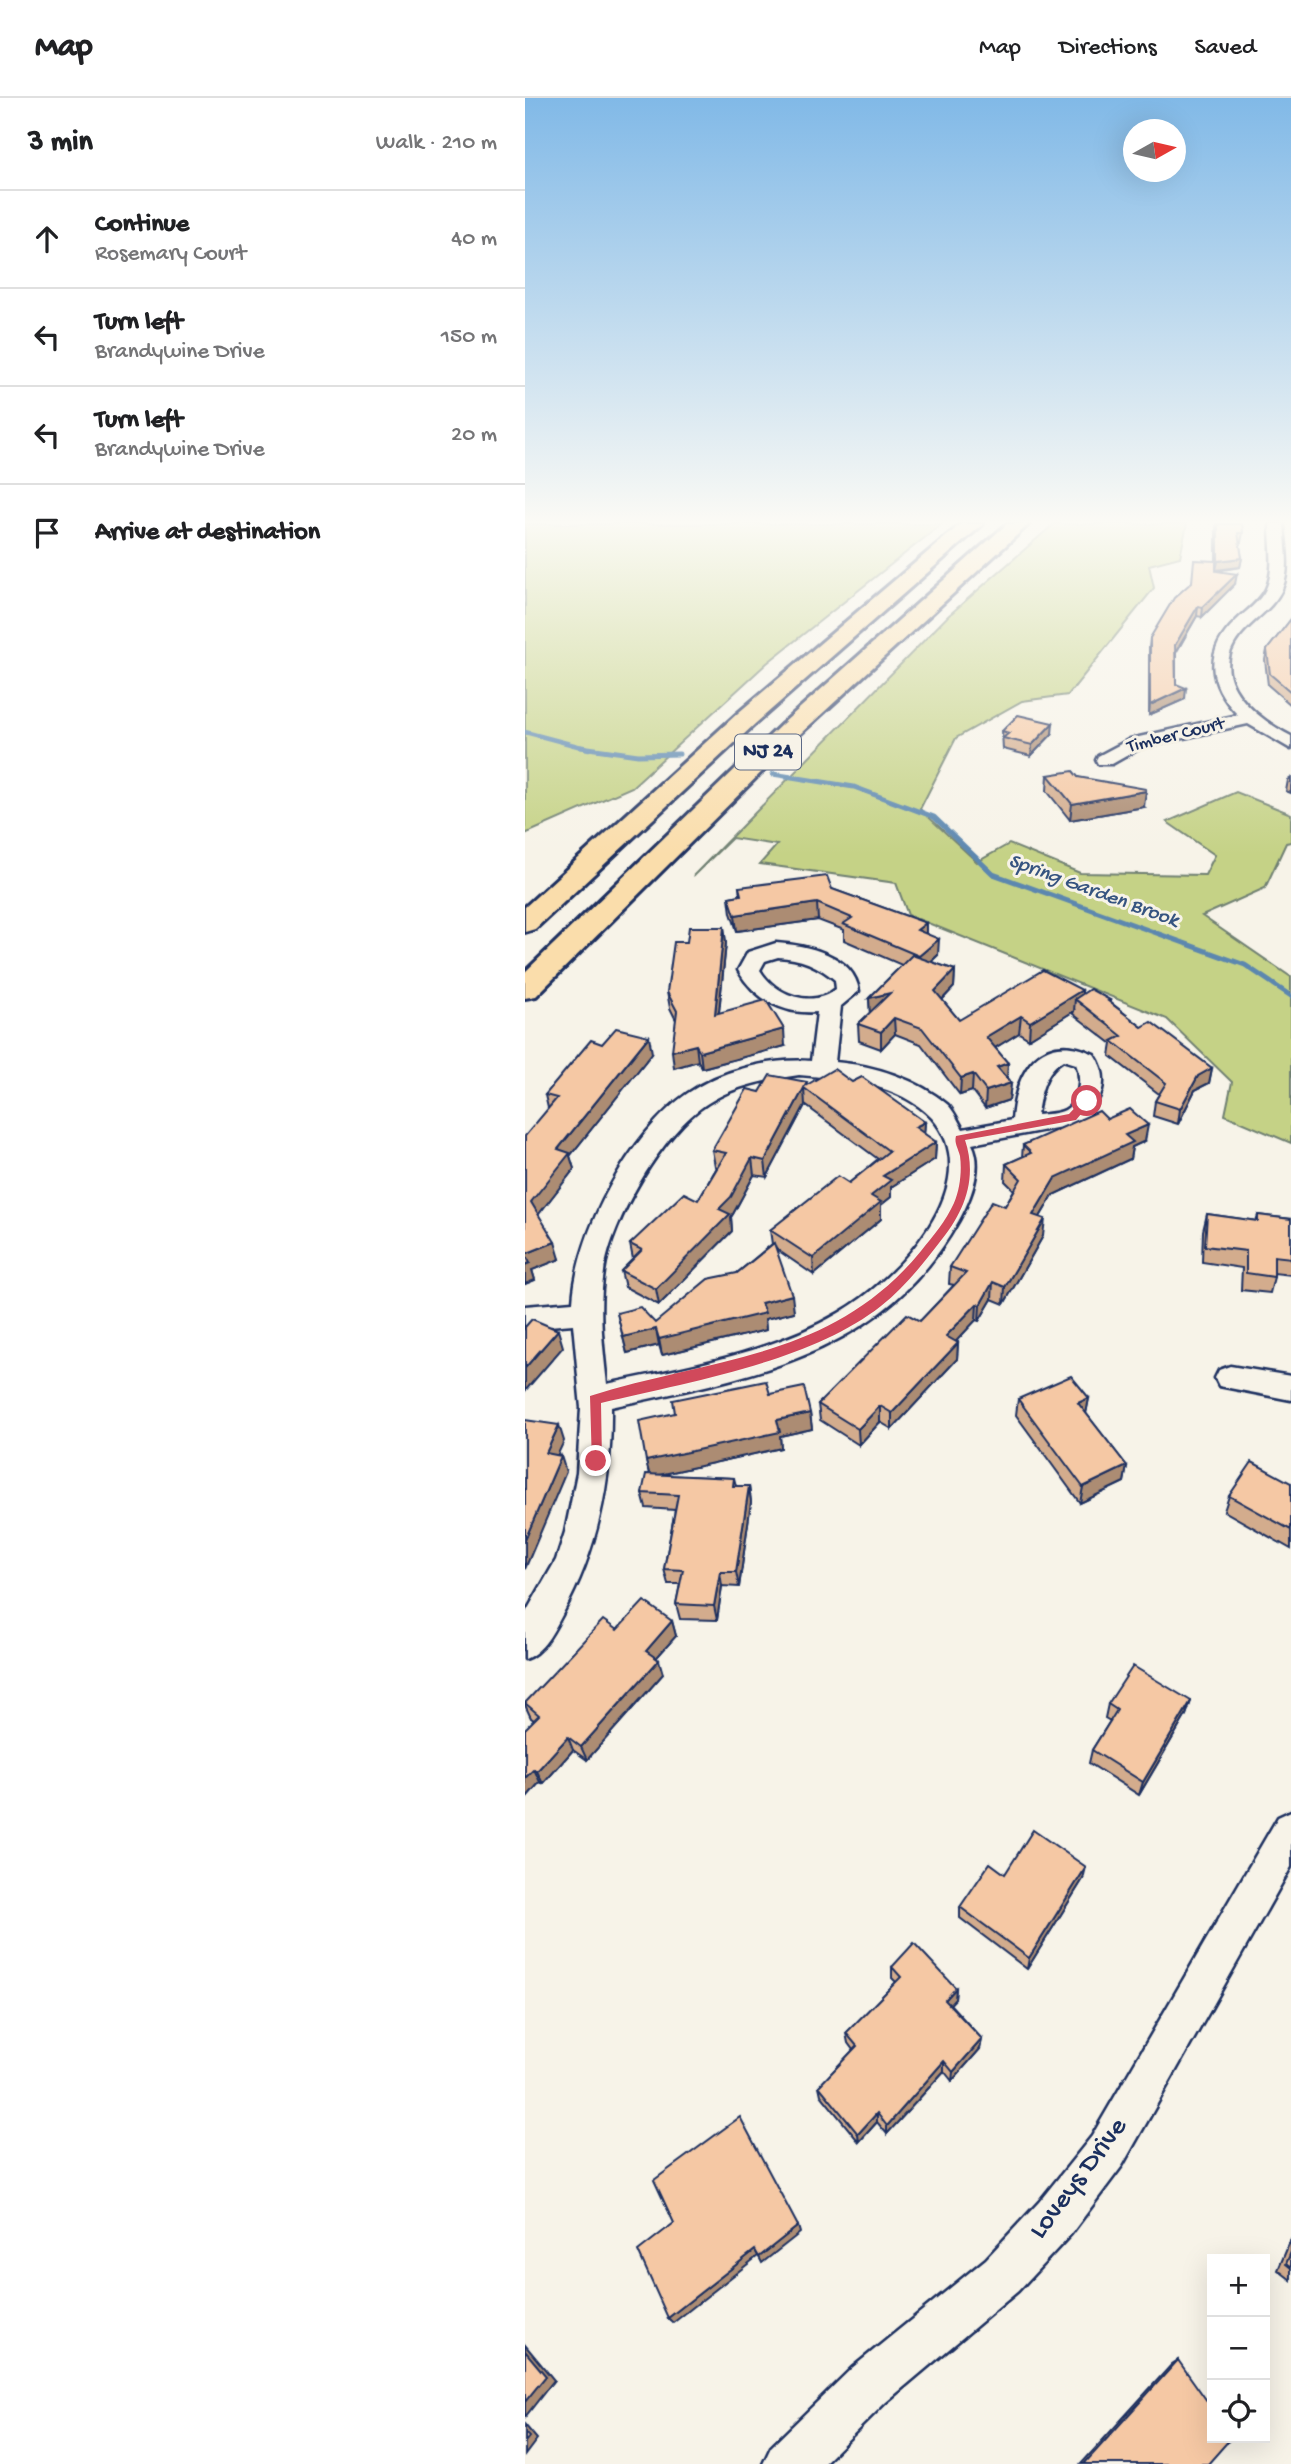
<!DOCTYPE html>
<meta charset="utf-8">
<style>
:root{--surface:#fff;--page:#f6f6f6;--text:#202124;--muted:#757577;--line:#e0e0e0}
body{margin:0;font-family:"Gochi Hand",sans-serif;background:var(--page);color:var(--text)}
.controls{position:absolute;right:21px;bottom:21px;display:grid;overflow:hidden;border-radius:0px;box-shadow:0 7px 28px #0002}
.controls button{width:63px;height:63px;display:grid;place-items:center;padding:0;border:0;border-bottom:2px solid var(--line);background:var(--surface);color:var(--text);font:35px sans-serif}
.compass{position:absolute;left:598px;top:21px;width:63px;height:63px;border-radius:50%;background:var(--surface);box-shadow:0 7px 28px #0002;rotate:82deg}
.stop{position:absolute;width:21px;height:21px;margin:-16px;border:5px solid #d1495b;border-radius:50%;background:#fff}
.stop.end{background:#d1495b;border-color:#fff;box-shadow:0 2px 7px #0008}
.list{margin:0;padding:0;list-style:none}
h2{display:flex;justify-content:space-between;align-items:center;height:91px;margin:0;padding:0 28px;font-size:30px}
h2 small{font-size:23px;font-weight:400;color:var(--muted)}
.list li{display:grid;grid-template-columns:46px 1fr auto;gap:21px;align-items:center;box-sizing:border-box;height:98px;padding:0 28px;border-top:2px solid var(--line)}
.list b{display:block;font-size:26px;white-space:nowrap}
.list p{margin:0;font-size:23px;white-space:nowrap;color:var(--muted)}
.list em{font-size:23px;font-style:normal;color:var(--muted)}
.icon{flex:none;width:38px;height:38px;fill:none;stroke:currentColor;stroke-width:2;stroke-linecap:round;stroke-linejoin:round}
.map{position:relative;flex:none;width:766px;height:2366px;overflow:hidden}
header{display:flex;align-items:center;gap:42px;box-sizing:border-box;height:98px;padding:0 35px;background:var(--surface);border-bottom:2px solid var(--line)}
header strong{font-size:33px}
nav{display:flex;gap:38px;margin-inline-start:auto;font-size:24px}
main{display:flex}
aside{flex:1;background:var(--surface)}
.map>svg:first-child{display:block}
.green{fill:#c5d286;stroke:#708072;stroke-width:2}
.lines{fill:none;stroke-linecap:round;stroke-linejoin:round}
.stream-far1{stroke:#5b87af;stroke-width:4.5}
.stream{stroke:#5b87af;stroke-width:5}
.minor-casing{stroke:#1b2f5e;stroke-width:5}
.highway-casing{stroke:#1b2f5e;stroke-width:6}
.minor{fill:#f7f3e8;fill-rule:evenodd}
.highway{fill:#faddab;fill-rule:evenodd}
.wall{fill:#d3ac8d;stroke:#1b2f5e;stroke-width:2}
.shaded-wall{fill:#ac8c73;stroke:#1b2f5e;stroke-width:2}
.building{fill:#f5c8a4;stroke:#1b2f5e;stroke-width:2}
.route{fill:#d1495b}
.labels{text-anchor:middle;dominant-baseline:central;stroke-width:6;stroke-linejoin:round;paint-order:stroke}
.far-street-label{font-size:19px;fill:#1b2f5e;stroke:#f7f3e8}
.shield{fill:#f7f3e8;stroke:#5d6a87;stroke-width:2}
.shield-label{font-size:21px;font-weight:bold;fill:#1b2f5e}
.far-water-label{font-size:21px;font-style:italic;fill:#365480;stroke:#f7f3e8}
.near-street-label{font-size:28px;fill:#1b2f5e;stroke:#f7f3e8}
</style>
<header>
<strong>Map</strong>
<nav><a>Map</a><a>Directions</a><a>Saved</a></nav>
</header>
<main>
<aside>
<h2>3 min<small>Walk · 210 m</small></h2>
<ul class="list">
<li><svg class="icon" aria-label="ahead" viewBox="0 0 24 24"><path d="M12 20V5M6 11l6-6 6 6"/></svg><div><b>Continue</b><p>Rosemary Court</p></div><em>40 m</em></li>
<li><svg class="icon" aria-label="left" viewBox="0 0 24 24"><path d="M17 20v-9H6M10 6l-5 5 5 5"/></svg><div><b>Turn left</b><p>Brandywine Drive</p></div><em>150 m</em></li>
<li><svg class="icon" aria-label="left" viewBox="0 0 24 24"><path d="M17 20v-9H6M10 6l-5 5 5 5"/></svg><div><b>Turn left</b><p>Brandywine Drive</p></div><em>20 m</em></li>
<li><svg class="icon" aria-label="arrive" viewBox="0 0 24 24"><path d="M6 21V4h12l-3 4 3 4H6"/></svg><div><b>Arrive at destination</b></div></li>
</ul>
</aside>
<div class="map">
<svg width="766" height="2366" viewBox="0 0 766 2366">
<rect width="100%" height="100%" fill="#f7f3e8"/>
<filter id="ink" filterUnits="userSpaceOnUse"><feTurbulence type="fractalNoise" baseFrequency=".0143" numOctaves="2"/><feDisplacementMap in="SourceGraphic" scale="14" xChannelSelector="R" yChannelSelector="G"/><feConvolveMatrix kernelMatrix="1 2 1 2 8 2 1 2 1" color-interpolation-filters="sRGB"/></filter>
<g filter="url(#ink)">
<g class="green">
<polygon points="0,426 417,426 242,565 107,689 0,736"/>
<polygon points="529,426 662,426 655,459 624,467 629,490 543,597 497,603 431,640 395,711 452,764 484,746 555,775 680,777 690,757 642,724 711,694 766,716 766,744 761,745 740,790 677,818 766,879 766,1045 700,1017 707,984 642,921 383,817 371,785 235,766 252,747 207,740 168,778 423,518"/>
</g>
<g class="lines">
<polyline class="stream-far1" points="0,634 64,651"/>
<g class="stream">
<polyline points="56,649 113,657 154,656"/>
<polyline points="248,676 329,689 409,719 468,776 720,867 766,898"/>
</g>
<g class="minor-casing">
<g id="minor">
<path d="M745,426h14c1,20 7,45 -2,65 -9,20 -30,31 -43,48 -33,42 17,81 52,99v13l-43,-25 -106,23 -30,17h-14l-2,-4 2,-4 32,-17 108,-24c-30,-31 -35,-63 -2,-94 10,-10 24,-19 30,-32 9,-19 4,-44 4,-65z"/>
<path d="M251,845c31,2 78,12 83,48l-18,15 -6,56c38,3 83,17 113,43 6,6 10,16 15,24l49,-9c4,-50 29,-91 82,-66 18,27 7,47 -12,69l-110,21c12,23 -2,56 -13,76 -76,137 -208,156 -348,187 1,74 -13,143 -49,208 -9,17 -19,37 -37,44v-45l31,-54 9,-28 12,-59 4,-65 -8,-84 -48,4v-22l48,-4c4,-70 57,-169 115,-209 33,-23 83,-35 123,-32l6,-49c-33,3 -63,-13 -79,-42l10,-18zM253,859c22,1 40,8 57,23l1,9c-24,20 -61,6 -76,-19l5,-9zM538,962l13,4c6,14 4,37 -11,46 -7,4 -20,4 -28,5 3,-20 7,-44 26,-55zM274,977c44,4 100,8 133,43 58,66 -37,163 -93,195 -70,41 -153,54 -232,71 -4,-37 -9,-75 -3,-112 7,-51 59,-141 104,-169 28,-18 59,-23 91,-28z"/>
<polygon points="705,1268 766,1278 766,1302 694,1288 690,1280 694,1272"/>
<polygon points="766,1713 766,1769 597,2068 546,2136 493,2193 361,2304 298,2366 238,2366 246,2349 327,2270 461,2161 514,2104 567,2038 753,1719"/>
</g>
</g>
<g class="highway-casing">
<g id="highway">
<polygon points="436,426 458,426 231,625 10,831 0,834 0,809 213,615"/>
<polygon points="482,426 504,426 275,636 11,898 0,900 0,874 257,626"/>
</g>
</g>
<use href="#minor" class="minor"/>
<use href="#highway" class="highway"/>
</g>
<g class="wall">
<polygon points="691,426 717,426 718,435 716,444 714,444 717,460 715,469 691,473 710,486 677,519 672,518 651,555 651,586 660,601 624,617 624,550 625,540 691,463"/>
<polygon points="766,521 766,607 743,587 740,562 742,552"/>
<polygon points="477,633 527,636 506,658 478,651"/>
<polygon points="523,677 553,679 619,709 545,722 522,693"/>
<polygon points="766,680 766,695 761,693 763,682"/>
<polygon points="214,789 307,791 401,825 401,835 413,857 406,864 430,872 429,889 417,902 434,922 557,892 557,897 585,902 585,904 617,929 687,970 684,985 670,992 653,1026 628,1018 630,1003 634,996 585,958 587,946 548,916 549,913 504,941 494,935 470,950 483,965 482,980 486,985 484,1002 460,1010 447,993 435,997 396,946 370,936 356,951 334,943 333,926 345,915 344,900 377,867 319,842 319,832 293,822 212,833 206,815 204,799 215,797"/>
<polygon points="199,829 201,845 194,915 260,948 177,970 173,963 149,970 151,922 145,910 142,894 162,844"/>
<polygon points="77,946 127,955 45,1058 49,1071 13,1117 35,1161 7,1172 10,1182 0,1186 23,1010 20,997"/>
<polygon points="327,984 400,1024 399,1036 411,1044 410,1061 366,1089 366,1099 356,1107 356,1121 289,1177 251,1151 269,1214 240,1221 241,1232 137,1257 134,1247 102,1255 92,1215 130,1225 212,1175 247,1146 245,1132 324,1085 353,1061 280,1007 242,1079 229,1077 208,1116 206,1119 207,1133 134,1207 100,1189 96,1173 108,1161 105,1146 173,1102 192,1069 190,1068 187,1052 235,994 282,987"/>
<polygon points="582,1021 620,1043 607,1049 605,1061 528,1097 515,1119 518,1138 479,1206 467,1201 454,1223 451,1222 431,1243 433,1245 432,1261 367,1331 355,1324 334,1347 295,1322 293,1306 395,1223 429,1187 424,1186 425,1169 480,1108 489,1092 480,1083 481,1066 497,1059 498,1047"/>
<polygon points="682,1116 731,1123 733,1117 766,1121 766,1177 749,1175 749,1179 745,1195 716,1192 717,1170 677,1164 678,1133"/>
<polygon points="245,1296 285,1315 287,1331 255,1338 256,1350 133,1377 209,1380 211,1388 224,1388 226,1404 214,1489 197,1488 192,1522 155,1521 151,1506 155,1486 143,1486 139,1471 150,1412 121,1410 117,1395 124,1376 121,1363"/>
<polygon points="564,1300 561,1315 602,1368 599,1384 555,1405 491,1317 493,1301"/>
<polygon points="766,1385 766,1451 699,1413 704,1398"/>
<polygon points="147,1523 151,1538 131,1560 138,1576 62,1662 48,1652 18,1686 15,1684 0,1701 9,1622 6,1620 0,1607 92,1532"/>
<polygon points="666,1603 661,1617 614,1697 564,1665 567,1652 585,1623 580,1620 583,1606"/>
<polygon points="480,1776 558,1781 502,1871 435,1820 435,1809"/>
<polygon points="367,1869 431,1890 430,1901 425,1906 457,1941 455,1951 427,1983 419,1973 362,2036 352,2024 334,2044 296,1997 294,1988 328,1952 323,1945 321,1935 371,1884 367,1880"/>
<polygon points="766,2141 766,2182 753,2172"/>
<polygon points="653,2262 683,2366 556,2366 647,2266"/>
</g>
<g class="shaded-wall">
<polygon points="717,460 715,469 691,472 693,463"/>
<polygon points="712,476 710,486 677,519 678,509"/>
<polygon points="673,508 672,518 649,557 650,547"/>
<polygon points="661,590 660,601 624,617 625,607"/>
<polygon points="528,625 527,636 506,658 507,647"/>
<polygon points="621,693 619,709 545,722 547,706"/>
<polygon points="292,805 293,822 212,833 210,817"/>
<polygon points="401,825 401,841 392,832"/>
<polygon points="199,829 201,845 192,932 190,916"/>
<polygon points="414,841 413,857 394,874 394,858"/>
<polygon points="430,872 429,889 410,909 410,893"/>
<polygon points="557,892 556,906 550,901 549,913 504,941 505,924"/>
<polygon points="365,895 345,917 344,900"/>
<polygon points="496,918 494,935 460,956 461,939"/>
<polygon points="369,920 370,936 356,951 356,934"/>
<polygon points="259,931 260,948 177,970 175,954"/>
<polygon points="124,938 127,955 45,1058 49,1071 10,1121 6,1104 33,1051"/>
<polygon points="171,947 173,963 149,970 147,953"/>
<polygon points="483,965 482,982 472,969"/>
<polygon points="687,970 684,985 670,992 653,1026 655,1011 673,978"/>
<polygon points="448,976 447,993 435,997 436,980"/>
<polygon points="486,985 484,1002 460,1010 461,993"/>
<polygon points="279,990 280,1007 242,1079 240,1063"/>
<polygon points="400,1024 399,1040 390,1029"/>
<polygon points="623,1027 620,1043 607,1049 605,1061 528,1097 506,1134 508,1117 530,1080 600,1037"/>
<polygon points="411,1044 410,1061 366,1089 366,1099 356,1107 356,1121 289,1177 288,1160 346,1098 358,1078"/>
<polygon points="227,1060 229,1077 208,1116 206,1119 207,1133 134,1207 131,1191 194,1111"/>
<polygon points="520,1121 518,1138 479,1206 480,1189"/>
<polygon points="30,1144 35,1161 7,1172 10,1182 0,1186 0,1156"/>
<polygon points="468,1184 467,1201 454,1223 455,1207"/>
<polygon points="267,1197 269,1214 240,1221 241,1232 137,1257 134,1241 236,1205"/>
<polygon points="452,1206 451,1222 421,1254 421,1238"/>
<polygon points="131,1231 134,1247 102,1255 98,1239"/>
<polygon points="33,1232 38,1249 0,1293 0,1270"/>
<polygon points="433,1245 432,1261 367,1331 367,1315"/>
<polygon points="564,1300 561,1316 553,1305"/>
<polygon points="355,1308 355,1324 334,1347 333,1331"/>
<polygon points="285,1315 287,1331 255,1338 256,1350 125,1379 121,1363 252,1322"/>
<polygon points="34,1327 39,1343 26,1371 21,1355"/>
<polygon points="36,1358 41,1374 0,1471 0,1442"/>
<polygon points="602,1368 599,1384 555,1405 558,1389"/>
<polygon points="224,1388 226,1404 214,1489 211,1474"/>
<polygon points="195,1474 197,1488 192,1522 189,1508"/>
<polygon points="147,1523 151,1538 125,1567 121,1553"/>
<polygon points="134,1562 138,1576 62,1662 56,1649"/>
<polygon points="666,1603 661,1617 614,1697 618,1684"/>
<polygon points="43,1639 48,1652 18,1686 12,1673"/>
<polygon points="9,1671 15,1684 0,1701 0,1680"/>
<polygon points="561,1769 558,1781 502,1871 504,1860"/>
<polygon points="431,1890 430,1901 420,1912 420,1902"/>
<polygon points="457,1941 455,1951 427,1983 428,1974"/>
<polygon points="419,1963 419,1973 362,2036 362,2028"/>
<polygon points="352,2015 352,2024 334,2044 333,2036"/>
<polygon points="273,2128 275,2135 237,2165 234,2159"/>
<polygon points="230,2152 233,2158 148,2225 143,2220"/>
<polygon points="0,2247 29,2282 0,2319"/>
<polygon points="0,2327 12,2341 0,2357"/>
</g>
<g class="building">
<polygon points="693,426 717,426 718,435 713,435 717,460 693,463"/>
<polygon points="669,462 691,463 691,473 712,476 678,509 673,508 650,547 651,586 661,590 625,607 625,540 649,500 667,484"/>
<polygon points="766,521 766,594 745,576 742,552"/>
<polygon points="493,617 528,625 507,647 478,640 484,635 477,633"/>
<polygon points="548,673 553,679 621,691 621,693 547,706 523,677"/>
<polygon points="302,778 307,791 401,825 392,832 414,841 394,858 318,826 327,820 292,805 210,817 204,799 216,797 214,789"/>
<polygon points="164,829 199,829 190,916 241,902 259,931 175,954 171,947 147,953 152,913 142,894 149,844 162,844"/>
<polygon points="387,857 430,872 410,893 434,922 518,872 557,892 505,924 496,918 461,939 483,965 472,969 486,985 461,993 448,976 436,980 397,930 369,920 356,934 333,926 365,895 344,900"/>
<polygon points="565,891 585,902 583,903 617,929 626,924 687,970 673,978 655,1011 630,1003 641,985 587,943 597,938 550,901"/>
<polygon points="91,930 124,938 33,1051 45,1055 6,1104 30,1144 0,1156 5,1165 0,1167 0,1038 32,1000 20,997 66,942 77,946"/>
<polygon points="309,971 327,984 337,979 400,1024 390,1029 411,1044 358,1078 366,1082 346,1098 356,1104 288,1160 245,1132 313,1078 324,1085 364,1053 279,990 240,1063 227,1060 206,1099 194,1111 205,1116 131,1191 96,1173 117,1152 105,1146 159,1095 173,1102 201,1055 187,1052 222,991 235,994 245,977 282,984 280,988"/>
<polygon points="605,1011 623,1027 600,1037 608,1044 530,1080 508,1117 520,1121 480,1189 468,1184 455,1207 452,1206 421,1238 433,1245 367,1315 355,1308 333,1331 293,1306 382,1216 395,1223 441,1175 425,1169 467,1103 480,1108 496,1081 481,1066 506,1055 498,1047 574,1013 582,1021"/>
<polygon points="682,1116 733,1123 733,1117 766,1121 766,1160 749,1158 749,1179 721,1175 721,1153 680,1148"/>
<polygon points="249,1145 267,1197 236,1205 240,1215 134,1241 131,1231 98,1239 92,1215 115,1209 130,1225 183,1181 212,1175"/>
<polygon points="7,1221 33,1232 0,1270 0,1229"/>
<polygon points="546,1278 564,1300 553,1305 602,1368 558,1389 493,1301"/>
<polygon points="241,1283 245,1296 279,1289 285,1315 252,1322 255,1334 121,1363 114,1323 150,1315 148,1302"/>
<polygon points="0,1322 34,1327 21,1355 36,1358 0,1442"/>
<polygon points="727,1364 766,1385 766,1432 704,1398"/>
<polygon points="121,1376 209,1380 208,1388 224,1388 211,1474 195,1474 189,1508 151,1506 158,1472 139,1471 153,1397 117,1395"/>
<polygon points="119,1503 147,1523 121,1553 134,1562 56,1649 43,1639 12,1673 9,1671 0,1680 0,1631 14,1617 0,1605 78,1522 92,1532"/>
<polygon points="608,1568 666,1603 618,1684 567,1652 592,1612 583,1606"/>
<polygon points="508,1732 561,1769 504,1860 435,1809 465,1765 480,1776"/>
<polygon points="389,1845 431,1890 420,1902 457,1941 428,1974 419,1963 362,2028 352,2015 333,2036 294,1988 332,1948 321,1935 376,1879 367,1869"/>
<polygon points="215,2019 273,2128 234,2159 230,2152 143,2220 113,2153 149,2125 129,2082"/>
<polygon points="766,2154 766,2170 761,2166"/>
<polygon points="0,2253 21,2278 0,2304"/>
<polygon points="653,2262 687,2310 687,2340 706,2340 683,2366 559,2366"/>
<polygon points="0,2335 4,2339 0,2344"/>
</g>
</g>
<linearGradient id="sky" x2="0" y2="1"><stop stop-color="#81b9e7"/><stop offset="0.56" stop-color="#fbfaf5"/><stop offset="1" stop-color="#fbfaf5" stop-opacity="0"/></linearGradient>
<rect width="766" height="757" fill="url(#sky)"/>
<path class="route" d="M558,1001l9,2 -16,19 -111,20c13,39 -1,73 -26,103 -17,22 -35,45 -58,63 -71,56 -193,76 -280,97l1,58 -6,5 -4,-1 -2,-69c122,-39 242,-36 331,-145 12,-15 25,-30 33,-48 6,-14 8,-32 6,-47 -2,-8 -6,-13 -4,-20l113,-22z"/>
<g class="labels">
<g class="far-street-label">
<text transform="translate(651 638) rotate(-14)">Timber Court</text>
</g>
<rect class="shield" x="210" y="636.5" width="66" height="35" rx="5"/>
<g class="shield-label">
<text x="243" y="654">NJ 24</text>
</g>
<g class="far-water-label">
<text transform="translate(568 794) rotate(20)">Spring Garden Brook</text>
</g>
<g class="near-street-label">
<text transform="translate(554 2081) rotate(-53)">Loveys Drive</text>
</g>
</g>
</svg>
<div class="controls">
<button>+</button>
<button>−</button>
<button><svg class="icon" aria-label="locate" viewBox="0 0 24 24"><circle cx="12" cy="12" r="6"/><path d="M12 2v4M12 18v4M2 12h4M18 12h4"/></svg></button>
</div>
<svg class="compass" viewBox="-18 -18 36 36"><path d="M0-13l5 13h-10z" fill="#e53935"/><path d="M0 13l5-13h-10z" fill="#757577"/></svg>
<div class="stop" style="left:562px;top:1003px"></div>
<div class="stop end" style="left:71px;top:1363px"></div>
</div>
</main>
